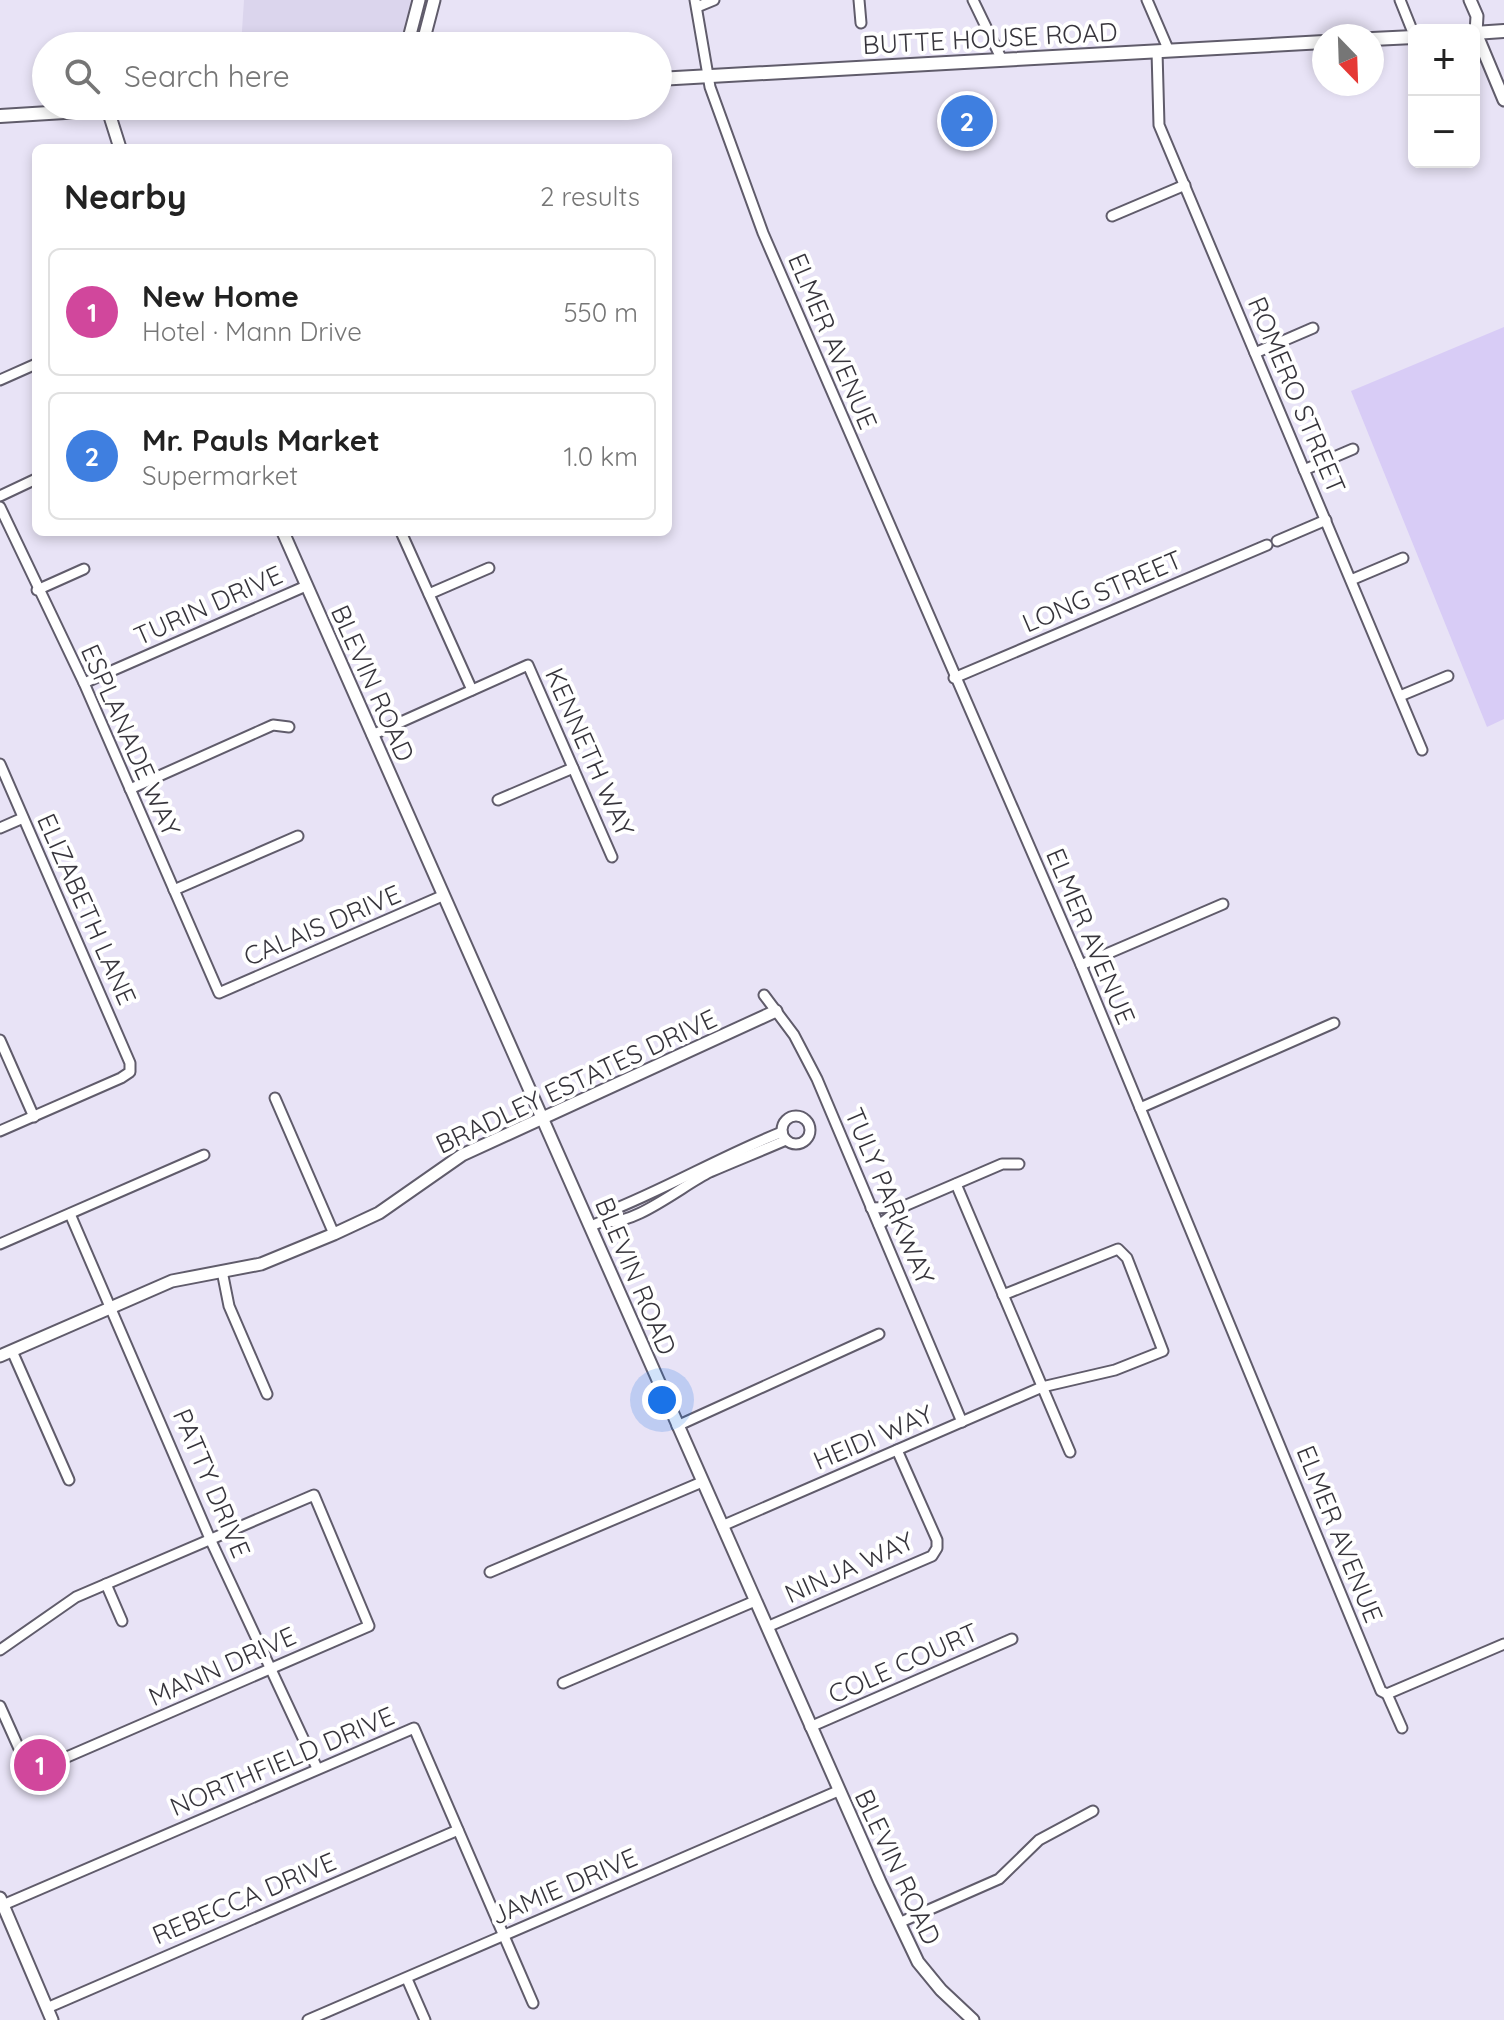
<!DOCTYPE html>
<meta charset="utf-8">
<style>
:root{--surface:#fff;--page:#f6f6f6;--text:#222;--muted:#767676;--line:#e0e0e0;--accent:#0f766e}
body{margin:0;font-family:Quicksand,sans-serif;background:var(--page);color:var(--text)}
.controls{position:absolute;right:24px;top:24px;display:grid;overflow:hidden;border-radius:12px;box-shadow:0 4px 12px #0003}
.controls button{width:72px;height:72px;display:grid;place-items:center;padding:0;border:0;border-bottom:2px solid var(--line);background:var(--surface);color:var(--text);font:40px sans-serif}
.compass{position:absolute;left:1312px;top:24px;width:72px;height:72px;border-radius:50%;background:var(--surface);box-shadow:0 4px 12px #0003;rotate:157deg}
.you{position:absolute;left:662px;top:1400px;width:28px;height:28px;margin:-20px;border:6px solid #fff;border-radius:50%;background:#1a73e8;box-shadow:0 0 0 12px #1a73e833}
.badge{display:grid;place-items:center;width:52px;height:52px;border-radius:50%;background:var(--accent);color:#fff;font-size:26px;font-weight:700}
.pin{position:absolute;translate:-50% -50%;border:4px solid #fff;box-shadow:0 2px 8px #0006}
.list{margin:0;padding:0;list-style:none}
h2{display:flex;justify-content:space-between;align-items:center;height:104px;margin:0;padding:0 32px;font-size:34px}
h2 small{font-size:26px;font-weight:400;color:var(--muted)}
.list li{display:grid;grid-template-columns:52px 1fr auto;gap:24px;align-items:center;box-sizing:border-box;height:128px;margin:0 16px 16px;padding:0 16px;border:2px solid var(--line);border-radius:12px}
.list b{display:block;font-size:30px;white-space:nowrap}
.list p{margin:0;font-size:26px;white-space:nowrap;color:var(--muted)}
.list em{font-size:26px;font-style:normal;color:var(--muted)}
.icon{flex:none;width:44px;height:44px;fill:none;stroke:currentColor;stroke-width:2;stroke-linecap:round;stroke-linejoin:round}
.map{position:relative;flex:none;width:1504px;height:2020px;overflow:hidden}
.search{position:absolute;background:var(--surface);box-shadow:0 4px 12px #0003;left:32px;top:32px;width:640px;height:88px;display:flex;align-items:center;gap:20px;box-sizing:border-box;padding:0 28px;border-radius:44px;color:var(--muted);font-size:30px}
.panel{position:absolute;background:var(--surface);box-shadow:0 4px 12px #0003;left:32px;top:144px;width:640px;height:392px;border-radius:12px}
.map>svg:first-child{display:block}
.built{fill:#dbd5ed}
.green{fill:#d8ccf6}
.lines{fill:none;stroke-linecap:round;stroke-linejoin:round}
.minor-casing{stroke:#605c6b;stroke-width:13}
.tertiary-casing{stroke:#605c6b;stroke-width:15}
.secondary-casing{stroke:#605c6b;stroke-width:16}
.minor{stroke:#fff;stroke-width:9}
.tertiary{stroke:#fff;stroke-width:11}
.secondary{stroke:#fff;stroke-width:12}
.labels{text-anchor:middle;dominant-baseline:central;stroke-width:8;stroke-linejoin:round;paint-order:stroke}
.street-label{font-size:26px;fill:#37353c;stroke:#fff}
</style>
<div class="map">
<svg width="1504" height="2020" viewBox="0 0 1504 2020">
<rect width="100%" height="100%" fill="#e8e3f6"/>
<polygon class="built" points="244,0 417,0 402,46 241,46"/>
<polygon class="green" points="1504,327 1504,719 1487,727 1351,391"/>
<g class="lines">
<g class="minor-casing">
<g id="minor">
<polyline points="695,0 710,87 763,233 1081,965 1381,1691 1387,1694 1504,1644"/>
<polyline points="859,0 861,23"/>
<polyline points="973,0 1002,60"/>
<polyline points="1147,0 1169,51"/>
<polyline points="1400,0 1414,35"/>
<polyline points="697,7 714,0"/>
<polyline points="1157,51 1159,125 1422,750"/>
<polyline points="1112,216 1185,185"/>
<polyline points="1255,353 1313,328"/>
<polyline points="0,380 36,364"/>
<polyline points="1304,470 1353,449"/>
<polyline points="0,496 36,479"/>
<polyline points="0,507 84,683 219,993 442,896"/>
<polyline points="401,532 472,690"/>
<polyline points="1277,541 1326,520"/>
<polyline points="1351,580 1403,558"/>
<polyline points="37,590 84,569"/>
<polyline points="429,594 489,568"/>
<polyline points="954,678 1267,545"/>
<polyline points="84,683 306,586"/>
<polyline points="1400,696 1448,676"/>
<polyline points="372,735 528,665 612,857"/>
<polyline points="0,764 130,1063 130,1072 121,1078 0,1131"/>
<polyline points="130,789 273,725 289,727"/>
<polyline points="498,800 573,768"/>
<polyline points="0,828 23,818"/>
<polyline points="174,890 298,836"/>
<polyline points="1081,965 1223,904"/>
<polyline points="764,995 794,1035 817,1079 962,1422"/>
<polyline points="0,1040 34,1117"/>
<polyline points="275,1098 334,1234"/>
<polyline points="1140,1108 1334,1023"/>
<circle cx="796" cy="1130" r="14"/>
<polyline points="956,1184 1070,1452"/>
<polyline points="871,1208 902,1207"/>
<polyline points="70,1214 211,1541 317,1768"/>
<path d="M603,1221c29,7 80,-36 107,-49 25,-11 51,-21 76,-32"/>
<polyline points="879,1225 902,1207 1002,1164 1019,1164"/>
<path d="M591,1226l12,-5 2,-8c61,-24 117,-57 177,-81"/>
<polyline points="0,1244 204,1155"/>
<polyline points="222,1271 229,1306 267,1394"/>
<polyline points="12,1351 69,1480"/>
<polyline points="677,1426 879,1334"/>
<polyline points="722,1526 1042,1387 1115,1370 1163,1351 1127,1258 1118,1249 1003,1295"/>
<polyline points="490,1572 702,1482"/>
<polyline points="106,1584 122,1621"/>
<polyline points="767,1627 932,1556 937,1548 937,1540 897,1450"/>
<polyline points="0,1650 76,1597 314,1495 369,1626 30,1773 0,1706"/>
<polyline points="563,1683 755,1601"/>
<polyline points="1387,1694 1402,1728"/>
<polyline points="810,1727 1012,1639"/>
<polyline points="3,1905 414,1728 533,2003"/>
<polyline points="901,1922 999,1879 1039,1840 1093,1811"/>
<polyline points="407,1979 425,2020"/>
<polyline points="47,2008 458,1830"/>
<polyline points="308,2020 838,1791"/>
</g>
</g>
<g class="tertiary-casing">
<g id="tertiary">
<polyline points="1470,0 1477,16 1476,33 1504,100"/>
<polyline points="407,46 419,0"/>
<polyline points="422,46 434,0"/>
<polyline points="108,110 120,148"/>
<polyline points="283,532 880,1882 918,1962 941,1990 973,2020"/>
<polyline points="0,1356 172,1281 261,1264 334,1234 379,1213 462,1155 776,1011"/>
<polyline points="0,1898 52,2020"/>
</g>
</g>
<g class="secondary-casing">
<g id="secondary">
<polyline points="1474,33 1504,31"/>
<polyline points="1372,39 1414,37"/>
<polyline points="658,79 1324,42"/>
<polyline points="0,116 162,106"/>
</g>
</g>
<use href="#minor" class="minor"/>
<use href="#tertiary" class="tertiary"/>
<use href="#secondary" class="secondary"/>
</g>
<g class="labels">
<g class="street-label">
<text transform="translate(990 38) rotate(-3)">BUTTE HOUSE ROAD</text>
<text transform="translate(833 341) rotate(67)">ELMER AVENUE</text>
<text transform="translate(1297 395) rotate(67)">ROMERO STREET</text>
<text transform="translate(1102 591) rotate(-23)">LONG STREET</text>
<text transform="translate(208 605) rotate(-24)">TURIN DRIVE</text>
<text transform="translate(373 683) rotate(66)">BLEVIN ROAD</text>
<text transform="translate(131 740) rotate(66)">ESPLANADE WAY</text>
<text transform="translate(590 752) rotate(66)">KENNETH WAY</text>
<text transform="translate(87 909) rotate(66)">ELIZABETH LANE</text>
<text transform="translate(322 925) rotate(-23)">CALAIS DRIVE</text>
<text transform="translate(1091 936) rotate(67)">ELMER AVENUE</text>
<text transform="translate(576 1081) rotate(-25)">BRADLEY ESTATES DRIVE</text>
<text transform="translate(890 1196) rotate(67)">TULY PARKWAY</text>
<text transform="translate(636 1276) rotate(67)">BLEVIN ROAD</text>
<text transform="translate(873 1437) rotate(-23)">HEIDI WAY</text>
<text transform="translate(212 1483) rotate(67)">PATTY DRIVE</text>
<text transform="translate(1340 1534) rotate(68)">ELMER AVENUE</text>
<text transform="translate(849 1567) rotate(-24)">NINJA WAY</text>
<text transform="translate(903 1663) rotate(-24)">COLE COURT</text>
<text transform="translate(222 1666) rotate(-24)">MANN DRIVE</text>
<text transform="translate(282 1761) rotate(-23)">NORTHFIELD DRIVE</text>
<text transform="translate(898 1867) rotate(65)">BLEVIN ROAD</text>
<text transform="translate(564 1886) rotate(-23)">JAMIE DRIVE</text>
<text transform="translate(244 1898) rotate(-23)">REBECCA DRIVE</text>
</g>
</g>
</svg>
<div class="controls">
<button>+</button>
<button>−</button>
</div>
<svg class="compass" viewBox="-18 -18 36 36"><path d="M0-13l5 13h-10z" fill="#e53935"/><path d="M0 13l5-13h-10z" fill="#767676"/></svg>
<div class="you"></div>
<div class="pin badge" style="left:40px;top:1765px;background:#d1479c">1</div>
<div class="pin badge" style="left:967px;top:121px;background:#3f7fe0">2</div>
<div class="search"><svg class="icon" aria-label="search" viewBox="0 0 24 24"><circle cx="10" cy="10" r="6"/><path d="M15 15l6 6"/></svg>Search here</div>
<section class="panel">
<h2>Nearby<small>2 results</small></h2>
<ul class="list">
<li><span class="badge" style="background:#d1479c">1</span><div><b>New Home</b><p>Hotel · Mann Drive</p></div><em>550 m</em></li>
<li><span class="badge" style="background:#3f7fe0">2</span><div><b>Mr. Pauls Market</b><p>Supermarket</p></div><em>1.0 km</em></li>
</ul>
</section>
</div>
